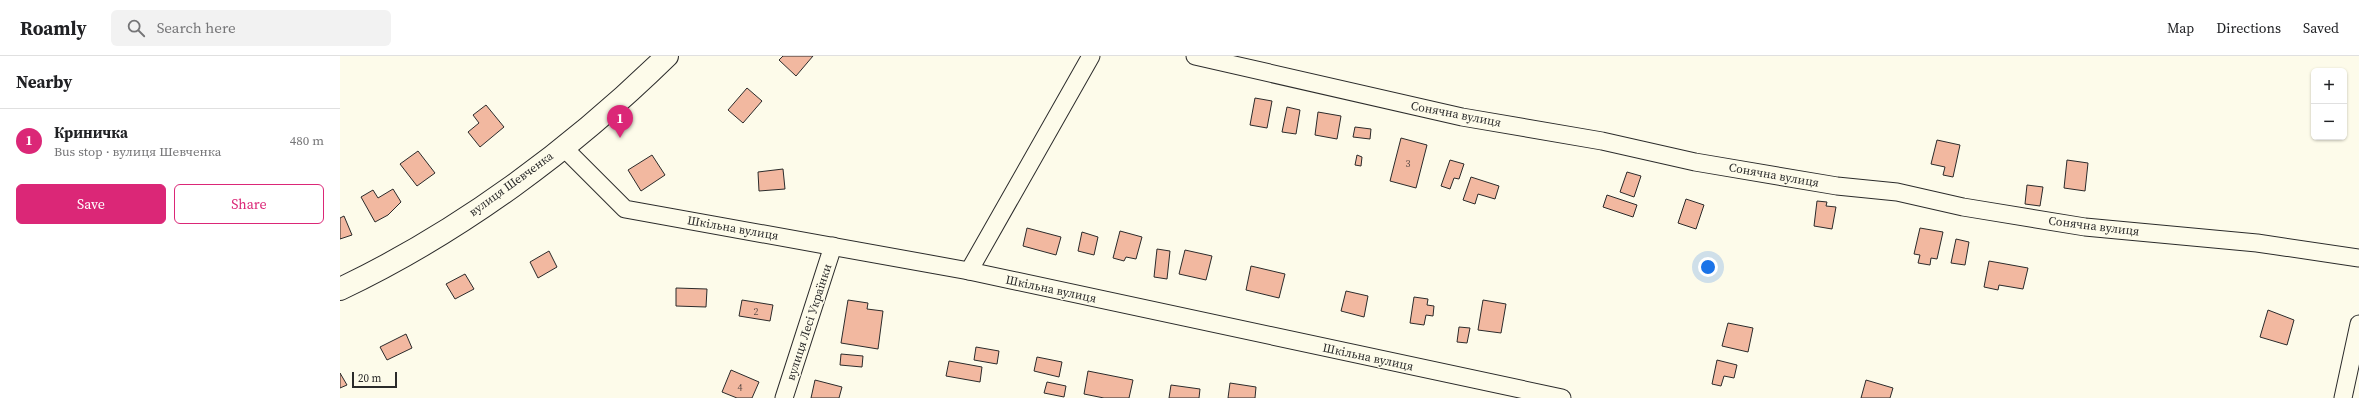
<!DOCTYPE html>
<meta charset="utf-8">
<style>
:root{--surface:#fff;--page:#f2f2f2;--text:#202124;--muted:#757577;--line:#e0e0e0;--accent:#db2777}
body{margin:0;font-family:"Source Serif 4",serif;background:var(--page);color:var(--text)}
.controls{position:absolute;right:12px;top:12px;display:grid;overflow:hidden;border-radius:6px;box-shadow:0 1px 3px #0004}
.controls button{width:36px;height:36px;display:grid;place-items:center;padding:0;border:0;border-bottom:1px solid var(--line);background:var(--surface);color:var(--text);font:20px sans-serif}
.scale{position:absolute;left:12px;bottom:10px;width:45px;box-sizing:border-box;padding-left:4px;border:2px solid #2b2b2b;border-top:0;font-size:11px;line-height:14px;white-space:nowrap;color:#2b2b2b;-webkit-text-stroke:3px #fdfbea;paint-order:stroke}
.you{position:absolute;left:1368px;top:211px;width:14px;height:14px;margin:-10px;border:3px solid #fff;border-radius:50%;background:#1a73e8;box-shadow:0 0 0 6px #1a73e833}
.badge{display:grid;place-items:center;width:26px;height:26px;border-radius:50%;background:var(--accent);color:#fff;font-size:13px;font-weight:700}
.pin{position:absolute;translate:-50% -33px;filter:drop-shadow(0 1px 2px #0008)}
.pin::after{content:'';position:absolute;top:21px;width:14px;height:12px;background:inherit;clip-path:polygon(0 0,100% 0,50% 100%)}
.list{margin:0;padding:0;list-style:none}
h2{display:flex;justify-content:space-between;align-items:center;height:52px;margin:0;padding:0 16px;font-size:17px}
h2 small{font-size:13px;font-weight:400;color:var(--muted)}
.list li{display:grid;grid-template-columns:26px 1fr auto;gap:12px;align-items:center;box-sizing:border-box;height:64px;padding:0 16px;border-top:1px solid var(--line)}
.list b{display:block;font-size:15px;white-space:nowrap}
.list p{margin:0;font-size:13px;white-space:nowrap;color:var(--muted)}
.list em{font-size:13px;font-style:normal;color:var(--muted)}
.actions{display:flex;gap:8px;padding:12px 16px}
.actions a{flex:1;padding:9px 0;border:1px solid var(--accent);border-radius:6px;text-align:center;font-size:14px;color:var(--accent)}
.actions .main{background:var(--accent);color:#fff}
.icon{flex:none;width:22px;height:22px;fill:none;stroke:currentColor;stroke-width:2;stroke-linecap:round;stroke-linejoin:round}
.map{position:relative;flex:none;width:2019px;height:342px;overflow:hidden}
header{display:flex;align-items:center;gap:24px;box-sizing:border-box;height:56px;padding:0 20px;background:var(--surface);border-bottom:1px solid var(--line)}
header strong{font-size:19px}
nav{display:flex;gap:22px;margin-inline-start:auto;font-size:14px}
.search{width:280px;height:36px;background:var(--page);display:flex;align-items:center;gap:10px;box-sizing:border-box;padding:0 14px;border-radius:6px;color:var(--muted);font-size:15px}
main{display:flex}
aside{flex:1;background:var(--surface)}
.map>svg:first-child{display:block}
.building{fill:#f2b8a0;stroke:#2b2b2b}
.lines{fill:none;stroke-linecap:round;stroke-linejoin:round}
.minor-casing{stroke:#2b2b2b;stroke-width:19}
.major-casing{stroke:#2b2b2b;stroke-width:24}
.minor{stroke:#fdfbea;stroke-width:17}
.major{stroke:#fdfbea;stroke-width:22}
.labels{text-anchor:middle;dominant-baseline:central;stroke-width:3;stroke-linejoin:round;paint-order:stroke}
.number-label{font-size:10px;fill:#5d4e48}
.street-label{font-size:12px;fill:#2b2b2b;stroke:#fdfbea}
</style>
<header>
<strong>Roamly</strong>
<div class="search"><svg class="icon" aria-label="search" viewBox="0 0 24 24"><circle cx="10" cy="10" r="6"/><path d="M15 15l6 6"/></svg>Search here</div>
<nav><a>Map</a><a>Directions</a><a>Saved</a></nav>
</header>
<main>
<aside>
<h2>Nearby<small></small></h2>
<ul class="list">
<li><span class="badge">1</span><div><b>Криничка</b><p>Bus stop · вулиця Шевченка</p></div><em>480 m</em></li>
</ul>
<div class="actions"><a class="main">Save</a><a>Share</a></div>
</aside>
<div class="map">
<svg width="2019" height="342" viewBox="0 0 2019 342">
<rect width="100%" height="100%" fill="#fdfbea"/>
<g class="building">
<polygon points="443,0 473,0 456,20 439,4"/>
<polygon points="407,32 422,45 403,67 388,54"/>
<polygon points="915,42 932,45 927,72 910,69"/>
<polygon points="146,49 164,71 140,91 128,76 139,67 133,59"/>
<polygon points="947,51 960,54 956,78 942,76"/>
<polygon points="978,56 1001,60 997,83 975,79"/>
<polygon points="1015,71 1031,73 1030,83 1013,81"/>
<polygon points="1061,82 1087,89 1076,132 1050,125"/>
<polygon points="1597,84 1620,89 1613,121 1603,119 1605,111 1591,108"/>
<polygon points="78,95 95,117 77,130 60,108"/>
<polygon points="312,99 325,119 301,135 288,114"/>
<polygon points="1017,99 1022,101 1021,110 1015,109"/>
<polygon points="1110,104 1124,108 1119,123 1114,122 1110,133 1101,130"/>
<polygon points="1727,104 1748,107 1745,135 1724,132"/>
<polygon points="443,113 445,133 419,135 418,116"/>
<polygon points="1287,116 1301,120 1294,141 1280,136"/>
<polygon points="1131,121 1159,130 1155,143 1138,138 1135,148 1123,144"/>
<polygon points="1687,129 1703,131 1700,150 1685,148"/>
<polygon points="53,133 61,146 48,159 35,166 21,141 33,134 38,142"/>
<polygon points="1267,139 1297,149 1293,161 1263,151"/>
<polygon points="1346,143 1364,149 1356,173 1338,167"/>
<polygon points="1477,145 1487,146 1486,150 1496,151 1492,173 1474,170"/>
<polygon points="4,160 12,179 0,183 0,162"/>
<polygon points="687,172 721,181 716,199 683,190"/>
<polygon points="1580,172 1603,176 1597,203 1591,202 1590,209 1578,207 1580,199 1574,198"/>
<polygon points="780,175 802,181 796,203 786,201 784,205 773,202"/>
<polygon points="742,176 758,181 754,199 738,195"/>
<polygon points="1616,183 1629,186 1625,209 1611,207"/>
<polygon points="817,193 830,195 827,223 814,221"/>
<polygon points="845,194 872,200 866,224 839,218"/>
<polygon points="209,195 217,211 198,222 190,206"/>
<polygon points="1649,205 1688,212 1683,233 1659,229 1658,234 1644,231"/>
<polygon points="911,210 945,218 939,242 906,234"/>
<polygon points="125,218 134,233 115,243 106,228"/>
<polygon points="336,232 367,233 366,251 336,250"/>
<polygon points="1006,235 1028,240 1024,261 1001,255"/>
<polygon points="1074,241 1088,243 1087,249 1094,250 1093,260 1086,259 1084,269 1070,267"/>
<polygon points="402,244 433,249 430,265 399,260"/>
<polygon points="508,244 528,247 527,253 543,255 538,293 501,287"/>
<polygon points="1143,244 1166,248 1161,277 1138,274"/>
<polygon points="1928,254 1954,264 1947,289 1920,281"/>
<polygon points="1388,267 1413,272 1408,296 1382,290"/>
<polygon points="1119,271 1130,272 1127,287 1117,286"/>
<polygon points="66,278 72,292 47,304 40,291"/>
<polygon points="636,291 659,295 657,308 634,304"/>
<polygon points="501,298 523,300 522,311 500,309"/>
<polygon points="697,301 722,306 719,321 694,315"/>
<polygon points="1377,304 1397,309 1394,322 1384,320 1381,330 1372,328"/>
<polygon points="609,305 642,311 640,326 606,320"/>
<polygon points="391,314 419,326 412,342 397,342 382,336"/>
<polygon points="748,315 793,324 789,342 764,342 744,338"/>
<polygon points="0,317 7,329 0,332"/>
<polygon points="475,324 502,331 499,342 471,342"/>
<polygon points="1526,324 1553,332 1550,342 1521,342"/>
<polygon points="707,326 726,330 724,341 704,337"/>
<polygon points="890,327 916,331 915,342 888,342"/>
<polygon points="831,329 860,333 859,342 829,342"/>
</g>
<g class="lines">
<g class="minor-casing">
<g id="minor">
<polyline points="855,0 1122,61 1262,85 1355,106 1497,130 1557,136 1623,151 1745,171 1917,187 2019,202"/>
<polyline points="223,91 285,153 629,215 1222,342"/>
<polyline points="629,215 751,0"/>
<polyline points="444,342 493,190"/>
<polyline points="2003,342 2019,268"/>
</g>
</g>
<g class="major-casing">
<path id="major" d="M0,233c120,-57 232,-140 327,-233"/>
</g>
<use href="#minor" class="minor"/>
<use href="#major" class="major"/>
</g>
<g class="labels">
<g class="number-label">
<text x="1068" y="107">3</text>
<text x="416" y="255">2</text>
<text x="400" y="331">4</text>
</g>
<g class="street-label">
<text transform="translate(1116 58) rotate(11)">Сонячна вулиця</text>
<text transform="translate(1434 119) rotate(10)">Сонячна вулиця</text>
<text transform="translate(171 128) rotate(-36)">вулиця Шевченка</text>
<text transform="translate(1754 170) rotate(7)">Сонячна вулиця</text>
<text transform="translate(393 172) rotate(10)">Шкільна вулиця</text>
<text transform="translate(711 233) rotate(12)">Шкільна вулиця</text>
<text transform="translate(469 266) rotate(-72)">вулиця Лесі Українки</text>
<text transform="translate(1028 301) rotate(12)">Шкільна вулиця</text>
</g>
</g>
</svg>
<div class="controls">
<button>+</button>
<button>−</button>
</div>
<div class="scale">20 m</div>
<div class="you"></div>
<div class="pin badge" style="left:280px;top:82px">1</div>
</div>
</main>
